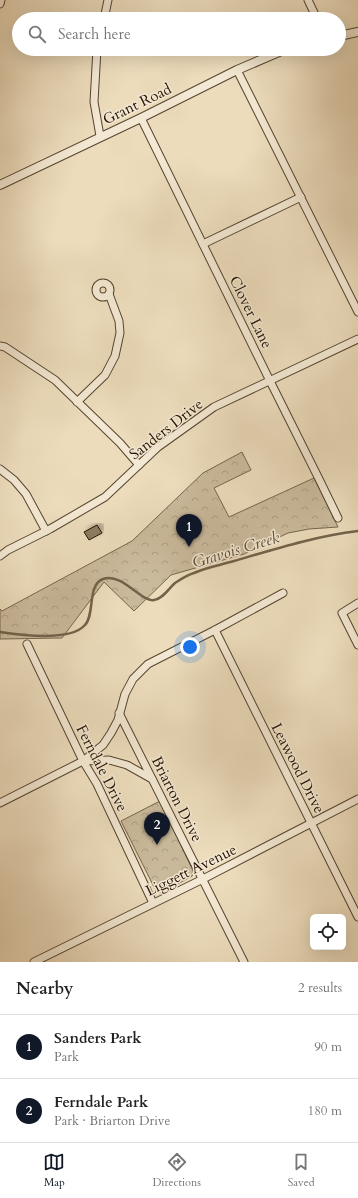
<!DOCTYPE html>
<meta charset="utf-8">
<style>
:root{--surface:#fff;--page:#f6f6f6;--text:#222;--muted:#767676;--line:#e0e0e0;--accent:#111827}
body{margin:0;font-family:Cardo,serif;background:var(--page);color:var(--text)}
.controls{position:absolute;right:12px;bottom:12px;display:grid;overflow:hidden;border-radius:6px;box-shadow:0 4px 16px #0002}
.controls button{width:36px;height:36px;display:grid;place-items:center;padding:0;border:0;border-bottom:1px solid var(--line);background:var(--surface);color:var(--text);font:20px sans-serif}
.you{position:absolute;left:190px;top:647px;width:14px;height:14px;margin:-10px;border:3px solid #fff;border-radius:50%;background:#1a73e8;box-shadow:0 0 0 6px #1a73e833}
.badge{display:grid;place-items:center;width:26px;height:26px;border-radius:50%;background:var(--accent);color:#fff;font-size:13px;font-weight:700}
.pin{position:absolute;translate:-50% -33px;filter:drop-shadow(0 1px 2px #0008)}
.pin::after{content:'';position:absolute;top:21px;width:14px;height:12px;background:inherit;clip-path:polygon(0 0,100% 0,50% 100%)}
.list{margin:0;padding:0;list-style:none}
h2{display:flex;justify-content:space-between;align-items:center;height:52px;margin:0;padding:0 16px;font-size:17px}
h2 small{font-size:13px;font-weight:400;color:var(--muted)}
.list li{display:grid;grid-template-columns:26px 1fr auto;gap:12px;align-items:center;box-sizing:border-box;height:64px;padding:0 16px;border-top:1px solid var(--line)}
.list b{display:block;font-size:15px;white-space:nowrap}
.list p{margin:0;font-size:13px;white-space:nowrap;color:var(--muted)}
.list em{font-size:13px;font-style:normal;color:var(--muted)}
.icon{flex:none;width:22px;height:22px;fill:none;stroke:currentColor;stroke-width:2;stroke-linecap:round;stroke-linejoin:round}
.map{position:relative;flex:none;width:358px;height:962px;overflow:hidden}
.search{position:absolute;background:var(--surface);box-shadow:0 4px 16px #0002;left:12px;right:12px;top:12px;height:44px;display:flex;align-items:center;gap:10px;box-sizing:border-box;padding:0 14px;border-radius:22px;color:var(--muted);font-size:15px}
.sheet{height:180px;background:var(--surface)}
nav{display:flex;justify-content:space-around;align-items:center;box-sizing:border-box;height:56px;border-top:1px solid var(--line);background:var(--surface);font-size:11px;color:var(--muted)}
nav a{display:grid;justify-items:center;gap:2px}
nav .on{color:var(--accent)}
.map>svg:first-child{display:block}
.park{fill:url(#park-crowns);stroke:#76664e}
.lines{fill:none;stroke-linecap:round;stroke-linejoin:round}
.stream{stroke:#73624a;stroke-width:2.5}
.building{fill:#8c7b62;stroke:#231200;filter:url(#shadow)}
.minor-casing{stroke:#55442f;stroke-width:9}
.tertiary-casing{stroke:#55442f;stroke-width:10}
.minor{stroke:#f3e8d3;stroke-width:7}
.tertiary{stroke:#f3e8d3;stroke-width:8}
.labels{text-anchor:middle;dominant-baseline:central;stroke-width:3;stroke-linejoin:round;paint-order:stroke}
.street-label{font-size:15px;fill:#231200;stroke:#f3e8d3}
.water-label{font-size:16px;font-style:italic;fill:#5f4e38;stroke:#f3e8d3}
</style>
<div class="map">
<svg width="358" height="962" viewBox="0 0 358 962">
<defs>
<pattern id="park-crowns" width="20" height="18" patternUnits="userSpaceOnUse"><rect width="20" height="18" fill="#caba9c"/><path d="M2 6a3 3 0 1 1 6 0M12 15a3 3 0 1 1 6 0" fill="none" stroke="#ad9f85"/></pattern>
<filter id="shadow"><feDropShadow dx="3.5" dy="-3.5" stdDeviation="2" flood-color="#0004"/></filter>
</defs>
<rect width="100%" height="100%" fill="#ecdcbc"/>
<filter id="stains"><feTurbulence type="fractalNoise" baseFrequency=".005" numOctaves="4"/><feColorMatrix values="0 0 0 0 .2 0 0 0 0 .09 0 0 0 0 .02 0 0 0 .5 -.17"/></filter>
<radialGradient id="worn" r=".72"><stop offset=".6" stop-color="#630" stop-opacity="0"/><stop offset="1" stop-color="#630" stop-opacity=".3"/></radialGradient>
<g class="park">
<polygon points="242,452 251,470 214,488 229,517 314,478 338,527 309,529 288,533 244,554 171,575 134,611 104,582 62,638 0,639 0,609 2,611 132,541 203,473"/>
<polygon points="160,801 194,873 192,876 165,891 160,892 155,889 121,821"/>
</g>
<g class="lines">
<path class="stream" d="M0,632c20,3 70,10 85,-7 10,-10 2,-40 18,-46 19,-7 39,24 51,21 9,-1 15,-12 21,-17 6,-4 12,-8 19,-10 13,-6 27,-8 40,-12 41,-12 82,-25 124,-30"/>
</g>
<polygon class="building" points="97,525 102,533 89,540 84,532"/>
<g class="lines">
<g class="minor-casing">
<g id="minor">
<polyline points="308,0 317,19"/>
<polyline points="0,4 1,0"/>
<polyline points="104,19 108,0"/>
<polyline points="97,49 94,102 100,136"/>
<polyline points="237,70 358,312"/>
<polyline points="141,118 270,381 320,481 338,518"/>
<polyline points="203,244 301,197"/>
<circle cx="103" cy="290" r="7"/>
<polyline points="0,346 5,347 55,380 120,443 139,465"/>
<polyline points="77,402 105,375 115,356 120,333 119,321 109,294"/>
<polyline points="0,469 14,480 26,494 46,531"/>
<polyline points="0,556 8,550 50,529 105,497 158,447 214,407 358,339"/>
<polyline points="358,603 342,613 358,645"/>
<polyline points="215,630 358,917"/>
<polyline points="27,644 83,761 97,784 153,903"/>
<polyline points="119,713 244,962"/>
<polyline points="84,761 109,760 127,765 152,779"/>
<polyline points="0,803 83,761 103,745 111,733 118,720 125,694 133,679 148,664 215,630 283,593"/>
<polyline points="34,962 203,879 358,799"/>
</g>
</g>
<g class="tertiary-casing">
<g id="tertiary">
<polyline points="339,36 358,32"/>
<polyline points="0,185 141,118 237,70 286,49"/>
</g>
</g>
<use href="#minor" class="minor"/>
<use href="#tertiary" class="tertiary"/>
</g>
<g class="labels">
<g class="street-label">
<text transform="translate(137 104) rotate(-26)">Grant Road</text>
<text transform="translate(251 312) rotate(64)">Clover Lane</text>
<text transform="translate(166 429) rotate(-38)">Sanders Drive</text>
<text transform="translate(102 768) rotate(63)">Ferndale Drive</text>
<text transform="translate(298 768) rotate(63)">Leawood Drive</text>
<text transform="translate(177 799) rotate(63)">Briarton Drive</text>
<text transform="translate(191 870) rotate(-26)">Liggett Avenue</text>
</g>
<g class="water-label">
<text transform="translate(236 550) rotate(-17)">Gravois Creek</text>
</g>
</g>
<rect width="100%" height="100%" filter="url(#stains)"/>
<rect width="100%" height="100%" fill="url(#worn)"/>
</svg>
<div class="controls">
<button><svg class="icon" aria-label="locate" viewBox="0 0 24 24"><circle cx="12" cy="12" r="6"/><path d="M12 2v4M12 18v4M2 12h4M18 12h4"/></svg></button>
</div>
<div class="you"></div>
<div class="pin badge" style="left:189px;top:547px">1</div>
<div class="pin badge" style="left:157px;top:845px">2</div>
<div class="search"><svg class="icon" aria-label="search" viewBox="0 0 24 24"><circle cx="10" cy="10" r="6"/><path d="M15 15l6 6"/></svg>Search here</div>
</div>
<section class="sheet">
<h2>Nearby<small>2 results</small></h2>
<ul class="list">
<li><span class="badge">1</span><div><b>Sanders Park</b><p>Park</p></div><em>90 m</em></li>
<li><span class="badge">2</span><div><b>Ferndale Park</b><p>Park · Briarton Drive</p></div><em>180 m</em></li>
</ul>
</section>
<nav>
<a class="on"><svg class="icon" aria-label="map" viewBox="0 0 24 24"><path d="M3 6l6-2 6 2 6-2v14l-6 2-6-2-6 2zM9 4v14M15 6v14"/></svg>Map</a>
<a><svg class="icon" aria-label="directions" viewBox="0 0 24 24"><path d="M12 3l9 9-9 9-9-9zM9 14v-3h6M13 9l2 2-2 2"/></svg>Directions</a>
<a><svg class="icon" aria-label="saved" viewBox="0 0 24 24"><path d="M7 4h10v16l-5-4-5 4z"/></svg>Saved</a>
</nav>
